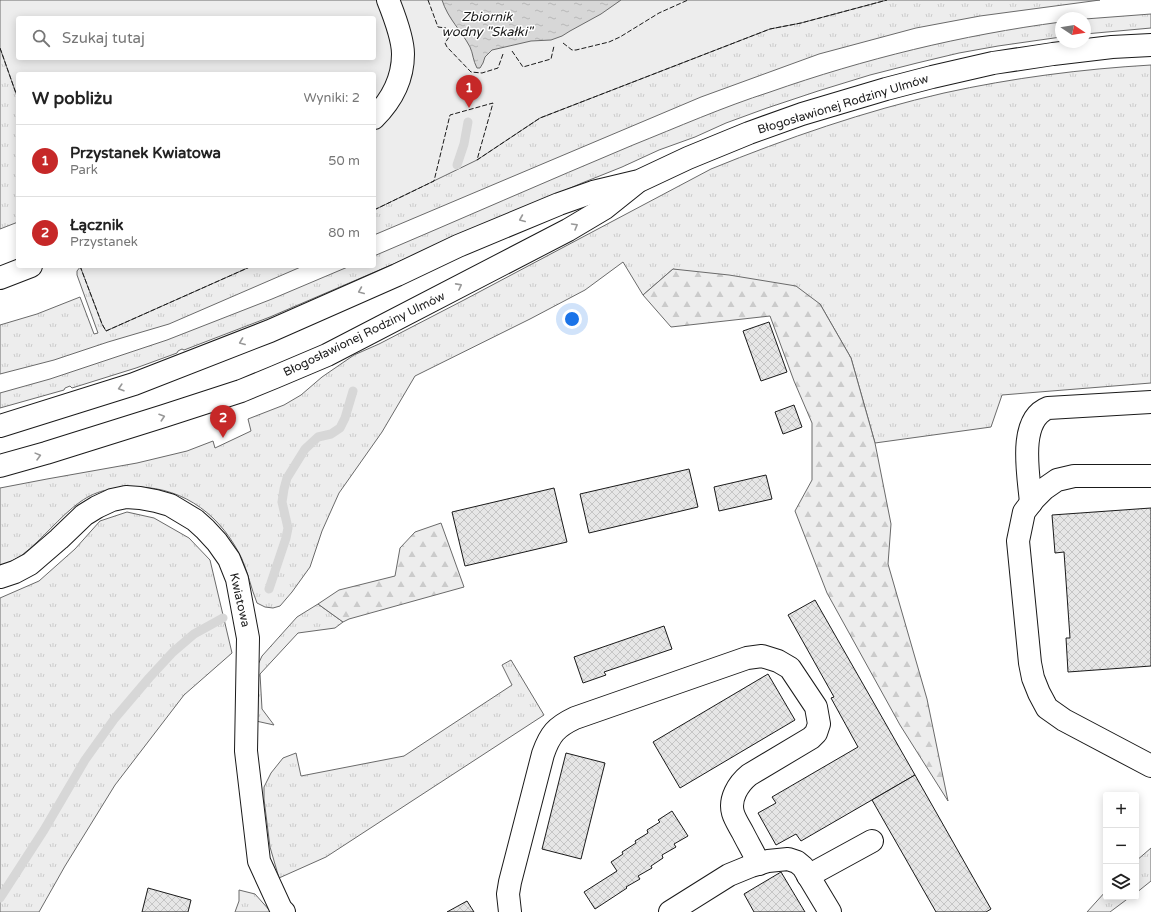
<!DOCTYPE html>
<html lang="pl">
<meta charset="utf-8">
<style>
:root{--surface:#fff;--page:#f2f2f2;--text:#222;--muted:#767676;--line:#e0e0e0;--accent:#c62828}
body{margin:0;font-family:"Varela Round",sans-serif;background:var(--page);color:var(--text)}
.controls{position:absolute;right:12px;bottom:12px;display:grid;overflow:hidden;border-radius:4px;box-shadow:0 2px 10px #0003}
.controls button{width:36px;height:36px;display:grid;place-items:center;padding:0;border:0;border-bottom:1px solid var(--line);background:var(--surface);color:var(--text);font:20px sans-serif}
.compass{position:absolute;left:1055px;top:12px;width:36px;height:36px;border-radius:50%;background:var(--surface);box-shadow:0 2px 10px #0003;rotate:102deg}
.you{position:absolute;left:572px;top:319px;width:14px;height:14px;margin:-10px;border:3px solid #fff;border-radius:50%;background:#1a73e8;box-shadow:0 0 0 6px #1a73e833}
.badge{display:grid;place-items:center;width:26px;height:26px;border-radius:50%;background:var(--accent);color:#fff;font-size:13px;font-weight:700}
.pin{position:absolute;translate:-50% -33px;filter:drop-shadow(0 1px 2px #0008)}
.pin::after{content:'';position:absolute;top:21px;width:14px;height:12px;background:inherit;clip-path:polygon(0 0,100% 0,50% 100%)}
.list{margin:0;padding:0;list-style:none}
h2{display:flex;justify-content:space-between;align-items:center;height:52px;margin:0;padding:0 16px;font-size:17px}
h2 small{font-size:13px;font-weight:400;color:var(--muted)}
.list li{display:grid;grid-template-columns:26px 1fr auto;gap:12px;align-items:center;box-sizing:border-box;height:72px;padding:0 16px;border-top:1px solid var(--line)}
.list b{display:block;font-size:15px;white-space:nowrap}
.list p{margin:0;font-size:13px;white-space:nowrap;color:var(--muted)}
.list em{font-size:13px;font-style:normal;color:var(--muted)}
.icon{flex:none;width:22px;height:22px;fill:none;stroke:currentColor;stroke-width:2;stroke-linecap:round;stroke-linejoin:round}
.map{position:relative;flex:none;width:1151px;height:912px;overflow:hidden}
.search{position:absolute;background:var(--surface);box-shadow:0 2px 10px #0003;left:16px;top:16px;width:360px;height:44px;display:flex;align-items:center;gap:10px;box-sizing:border-box;padding:0 14px;border-radius:4px;color:var(--muted);font-size:15px}
.panel{position:absolute;background:var(--surface);box-shadow:0 2px 10px #0003;left:16px;top:72px;width:360px;height:196px;border-radius:4px}
.map>svg:first-child{display:block}
.grass{fill:url(#grass-tufts);stroke:#6a6a6a}
.forest{fill:url(#forest-firs);stroke:#6a6a6a}
.green{fill:#ededed;stroke:#6a6a6a;fill-rule:evenodd}
.water{fill:url(#water-ripples);stroke:#6a6a6a}
.lines{fill:none;stroke-linecap:round;stroke-linejoin:round}
.stream{stroke:#d7d7d7;stroke-width:9}
.building{fill:url(#building-cross-hatch);stroke:#1a1a1a}
.minor-casing{stroke:#1a1a1a;stroke-width:24}
.major-casing{stroke:#1a1a1a;stroke-width:24}
.minor{stroke:#fff;stroke-width:22}
.major{stroke:#fff;stroke-width:22}
.fence{stroke:#1a1a1a;stroke-width:1;stroke-dasharray:5 2;stroke-linecap:butt}
.oneway{stroke:#989898}
.labels{text-anchor:middle;dominant-baseline:central;stroke-width:3;stroke-linejoin:round;paint-order:stroke}
.street-label{font-size:12px;fill:#1a1a1a;stroke:#fff}
.water-label{font-size:13px;font-style:italic;fill:#1a1a1a;stroke:#fff}
</style>
<div class="map">
<svg width="1151" height="912" viewBox="0 0 1151 912">
<defs>
<pattern id="grass-tufts" width="24" height="20" patternUnits="userSpaceOnUse"><rect width="24" height="20" fill="#ededed"/><path d="M3 7l-1-3M5 7V3M7 7l1-3M15 17l-1-3M17 17v-4M19 17l1-3" fill="none" stroke="#cbcbcb"/></pattern>
<pattern id="forest-firs" width="22" height="20" patternUnits="userSpaceOnUse"><rect width="22" height="20" fill="#ededed"/><path d="M5 1l3.5 6h-7zM16 11l3.5 6h-7z" fill="#cbcbcb"/></pattern>
<pattern id="water-ripples" width="26" height="14" patternUnits="userSpaceOnUse"><rect width="26" height="14" fill="#d7d7d7"/><path d="M2 4q2-2 4 0t4 0M15 11q2-2 4 0t4 0" fill="none" stroke="#b8b8b8"/></pattern>
<pattern id="building-cross-hatch" width="8" height="8" patternUnits="userSpaceOnUse"><rect width="8" height="8" fill="#e6e6e6"/><path d="M0 0l8 8M0 8l8-8" fill="none" stroke="#c5c5c5"/></pattern>
</defs>
<rect width="100%" height="100%" fill="#fff"/>
<g class="grass">
<polygon points="0,0 18,18 18,222 0,229"/>
<polygon points="769,0 1100,0 980,16 916,28 819,54 701,97 374,235 374,144"/>
<polygon points="1151,14 1151,28 1085,34 1085,19"/>
<path d="M1061,22v15l-63,9 -39,7 -42,10 -47,12 -52,16 -51,17 -41,15 -31,14 -36,13 -37,17 -40,16 -312,134 -86,33 -2,-1 -4,2 -1,2 -41,15 -64,20 -2,-2 -5,2 -1,2 -64,18v-15l50,-14 117,-39 105,-41 78,-33h24v-10c87,-37 173,-75 259,-111 45,-18 90,-38 137,-53 94,-33 192,-57 291,-70z"/>
<path d="M1151,65v318l-149,12 -11,32 -116,16 -24,-85 -31,-54 -147,-35 -30,26 -20,-33 -38,28 -55,29 -115,57 -33,56 -43,61 -17,38 -12,36 -18,25 -12,14 -7,2 -8,-1 -8,-4c-6,-15 -9,-30 -15,-44 -20,-42 -56,-71 -104,-72 -21,0 -40,2 -58,15 -21,15 -37,37 -58,53 -7,5 -15,8 -22,11v-78l47,-9 90,-16 50,-12 26,-10 2,7 36,-17 -3,-12 36,-14 17,-10 21,-18 32,-22 25,-11 85,-44 247,-131c76,-31 154,-58 233,-76 68,-15 138,-24 207,-28z"/>
<polygon points="81,266 303,266 169,324 108,342 54,360 0,374 0,325 37,314 80,297 94,334 98,333 77,275 77,271"/>
<polygon points="127,512 154,518 189,538 210,560 232,653 184,695 115,785 65,866 39,912 0,912 0,598 39,581 75,549 100,521"/>
<polygon points="318,604 343,622 335,628 298,633 260,674 262,709 274,725 256,721 256,669 262,656 297,617"/>
<polygon points="511,660 544,715 326,857 279,878 270,847 264,799 264,787 271,773 283,758 296,753 301,776 404,756 512,685 502,665"/>
<polygon points="1151,848 1151,881 1136,893 1136,861"/>
<polygon points="239,890 255,894 271,912 235,912 239,901"/>
<polygon points="1106,891 1106,897 1130,897 1110,912 1087,912"/>
</g>
<g class="forest">
<polygon points="673,269 729,275 796,286 820,304 851,358 875,443 891,524 888,564 927,699 948,801 900,725 827,593 795,511 812,480 812,423 794,381 770,316 671,327 643,295"/>
<polygon points="441,523 464,587 349,619 343,622 318,604 339,590 395,576 400,548 415,532"/>
</g>
<g class="green">
<path d="M0,0h887l-86,23 -31,6 -230,89 -63,42 -103,50v-136h-356v25l-18,-51zM18,18h356v40h-356z"/>
<polygon points="80,266 252,266 106,331 102,324"/>
</g>
<path class="water" d="M442,0h179l-20,14 -31,17 -8,5 -11,4 -20,1 -39,9 -7,7 -2,6 -3,5h-3c-4,-7 -4,-15 -7,-21 -9,-17 -22,-28 -28,-47z"/>
<g class="lines">
<g class="stream">
<polyline points="457,165 464,144 468,122"/>
<polyline points="269,589 286,538 288,528 282,502 284,489 287,478 305,449 318,437 331,434 340,428 345,418 353,391"/>
<polyline points="0,898 44,830 85,760 115,718 149,678 173,652 194,634 223,618"/>
</g>
</g>
<g class="building">
<polygon points="769,322 787,372 761,381 743,331"/>
<polygon points="794,405 802,427 783,434 775,412"/>
<polygon points="689,469 698,507 589,533 580,494"/>
<polygon points="766,475 772,499 719,511 714,487"/>
<polygon points="554,488 567,542 465,566 452,512"/>
<polygon points="1151,508 1151,666 1068,672 1066,638 1070,638 1064,552 1055,553 1052,515"/>
<polygon points="815,600 915,775 801,841 796,834 776,845 758,813 776,803 772,797 858,747 831,698 834,697 788,615"/>
<polygon points="664,626 672,649 604,672 606,675 583,683 574,657"/>
<polygon points="768,674 795,720 680,788 653,742"/>
<polygon points="566,753 605,763 581,859 542,849"/>
<polygon points="915,775 991,909 986,912 936,912 872,800"/>
<polygon points="672,811 688,836 674,844 676,847 662,855 663,858 651,866 652,868 638,876 640,879 626,887 627,888 595,909 584,892 617,871 611,862 623,854 622,852 636,843 635,841 648,833 647,830 660,822 658,820"/>
<polygon points="781,872 805,912 754,912 744,894"/>
<polygon points="148,888 191,900 188,912 142,912"/>
<polygon points="467,901 474,912 447,912"/>
</g>
<g class="lines">
<g class="minor-casing">
<g id="minor">
<path d="M374,118c17,-17 29,-39 29,-64 0,-16 -9,-39 -15,-54"/>
<polyline points="0,278 31,266"/>
<polyline points="1151,476 1074,476 1057,480 1044,489 1034,499 1024,512 1018,541 1030,663 1033,678 1039,693 1047,708 1064,720 1151,766"/>
<path d="M1031,503c-2,-26 -14,-83 17,-95l103,-6"/>
<polyline points="0,577 15,572 30,564 59,539 84,515 97,507 112,500 126,497 140,498 156,501 170,505 195,520 205,529 217,542 229,559 237,579 248,638 246,751 259,861 281,909 284,912"/>
<polyline points="808,876 872,841"/>
<path d="M510,912l-2,-18 2,-12 33,-128c7,-20 13,-27 32,-36l172,-60 15,-2 16,5 12,7 26,39 3,17 -3,9 -5,5 -62,37c-11,9 -20,24 -16,38 2,7 7,14 10,20 5,10 11,20 16,31"/>
<polyline points="670,912 729,875 751,866 768,861 788,859 797,862 803,867 830,912"/>
</g>
</g>
<g class="major-casing">
<g id="major">
<polyline points="0,426 134,384 270,331 397,275 458,246 559,204 593,192 639,181 688,158 749,133 802,114 886,89 932,77 993,63 1053,54 1112,47 1151,45"/>
<polyline points="0,466 46,453 164,416 241,391 275,377 327,355 568,230 605,208 635,184"/>
</g>
</g>
<use href="#minor" class="minor"/>
<use href="#major" class="major"/>
<g class="fence">
<polyline points="428,0 438,27 446,28"/>
<polyline points="449,37 445,43 447,47 471,72 482,73 498,68 503,54"/>
<polyline points="563,43 572,50 576,50 609,42 620,37 659,13 688,0"/>
<polyline points="0,48 18,99"/>
<polyline points="512,51 523,67 551,59 554,46"/>
<polyline points="374,210 434,181 450,115 493,103 477,160 540,118 770,29 801,23 887,0"/>
<polyline points="80,266 102,324 106,331 252,266"/>
</g>
</g>
<defs><path id="oneway-chevron" d="M-2-3.5L2.5 0L-2 3.5" fill="none" stroke-width="1.6" stroke-linecap="round" stroke-linejoin="round"/></defs>
<g class="oneway">
<use href="#oneway-chevron" transform="translate(522 219) rotate(157)"/>
<use href="#oneway-chevron" transform="translate(575 226) rotate(-30)"/>
<use href="#oneway-chevron" transform="translate(459 286) rotate(-28)"/>
<use href="#oneway-chevron" transform="translate(361 291) rotate(157)"/>
<use href="#oneway-chevron" transform="translate(242 342) rotate(159)"/>
<use href="#oneway-chevron" transform="translate(121 388) rotate(163)"/>
<use href="#oneway-chevron" transform="translate(162 417) rotate(-18)"/>
<use href="#oneway-chevron" transform="translate(38 456) rotate(-15)"/>
</g>
<g class="labels">
<g class="street-label">
<text transform="translate(843 104) rotate(-17)">Błogosławionej Rodziny Ulmów</text>
<text transform="translate(364 334) rotate(-26)">Błogosławionej Rodziny Ulmów</text>
<text transform="translate(240 600) rotate(77)">Kwiatowa</text>
</g>
<g class="water-label">
<text x="487" y="17">Zbiornik<tspan x="487" dy="15">wodny "Skałki"</tspan></text>
</g>
</g>
</svg>
<div class="controls">
<button>+</button>
<button>−</button>
<button><svg class="icon" aria-label="layers" viewBox="0 0 24 24"><path d="M12 4l9 5-9 5-9-5zM3 14l9 5 9-5"/></svg></button>
</div>
<svg class="compass" viewBox="-18 -18 36 36"><path d="M0-13l5 13h-10z" fill="#e53935"/><path d="M0 13l5-13h-10z" fill="#767676"/></svg>
<div class="you"></div>
<div class="pin badge" style="left:469px;top:108px">1</div>
<div class="pin badge" style="left:223px;top:438px">2</div>
<div class="search"><svg class="icon" aria-label="search" viewBox="0 0 24 24"><circle cx="10" cy="10" r="6"/><path d="M15 15l6 6"/></svg>Szukaj tutaj</div>
<section class="panel">
<h2>W pobliżu<small>Wyniki: 2</small></h2>
<ul class="list">
<li><span class="badge">1</span><div><b>Przystanek Kwiatowa</b><p>Park</p></div><em>50 m</em></li>
<li><span class="badge">2</span><div><b>Łącznik</b><p>Przystanek</p></div><em>80 m</em></li>
</ul>
</section>
</div>
